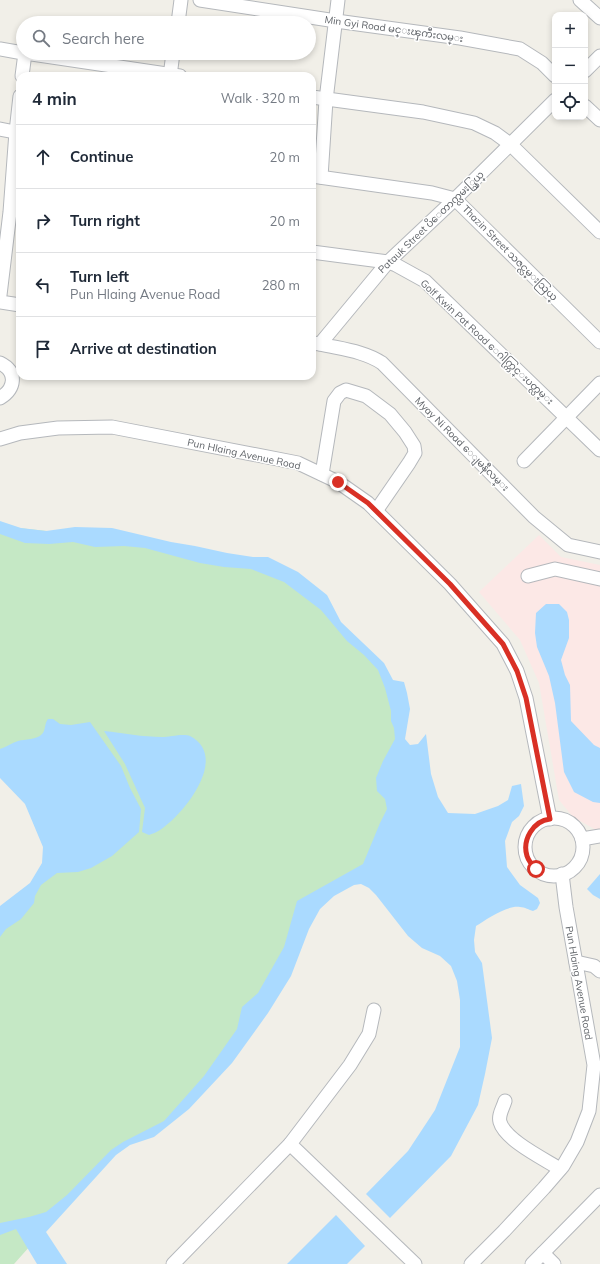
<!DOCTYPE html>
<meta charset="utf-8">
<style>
:root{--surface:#fff;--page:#f2f2f3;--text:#1f2937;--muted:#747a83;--line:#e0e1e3}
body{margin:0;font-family:Mulish,"Noto Sans Myanmar",sans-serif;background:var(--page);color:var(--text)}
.controls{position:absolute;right:12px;top:12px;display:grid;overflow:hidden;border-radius:8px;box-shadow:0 2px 6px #0003}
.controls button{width:36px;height:36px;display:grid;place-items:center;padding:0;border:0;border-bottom:1px solid var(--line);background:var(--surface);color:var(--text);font:20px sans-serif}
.stop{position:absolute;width:12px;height:12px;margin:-9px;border:3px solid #d93025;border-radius:50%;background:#fff}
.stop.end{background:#d93025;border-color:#fff;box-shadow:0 1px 4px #0008}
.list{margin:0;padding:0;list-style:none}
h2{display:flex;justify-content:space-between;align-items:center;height:52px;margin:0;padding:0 16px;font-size:17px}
h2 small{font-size:13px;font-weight:400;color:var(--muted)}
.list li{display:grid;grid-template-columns:26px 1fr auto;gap:12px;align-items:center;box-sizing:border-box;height:64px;padding:0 16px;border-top:1px solid var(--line)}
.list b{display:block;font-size:15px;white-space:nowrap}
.list p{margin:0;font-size:13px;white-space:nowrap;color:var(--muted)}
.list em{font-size:13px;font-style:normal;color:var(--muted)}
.icon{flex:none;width:22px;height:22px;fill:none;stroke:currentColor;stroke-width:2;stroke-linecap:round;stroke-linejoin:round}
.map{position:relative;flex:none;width:600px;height:1264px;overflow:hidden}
.search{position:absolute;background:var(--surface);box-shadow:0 2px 6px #0003;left:16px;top:16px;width:300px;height:44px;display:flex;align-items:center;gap:10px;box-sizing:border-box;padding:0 14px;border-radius:22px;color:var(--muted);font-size:15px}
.panel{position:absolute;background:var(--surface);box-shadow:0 2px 6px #0003;left:16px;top:72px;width:300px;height:308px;border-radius:12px}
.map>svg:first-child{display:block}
.medical{fill:#fce8e6}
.green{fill:#c5e8c5}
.water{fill:#aadaff}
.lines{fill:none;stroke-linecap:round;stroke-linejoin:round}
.minor-casing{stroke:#b5b8bc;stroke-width:15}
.minor{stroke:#fff;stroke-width:13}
.route{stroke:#d93025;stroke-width:5}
.labels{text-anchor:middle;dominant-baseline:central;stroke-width:3;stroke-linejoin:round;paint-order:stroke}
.street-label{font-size:10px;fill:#5f6368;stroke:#fff}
</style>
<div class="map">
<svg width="600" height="1264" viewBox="0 0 600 1264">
<rect width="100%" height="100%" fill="#f1efe8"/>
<polygon class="medical" points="539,535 561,557 600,565 600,831 598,831 573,817 559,800 539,683 520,640 479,592"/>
<polygon class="green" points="0,526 113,538 262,565 315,595 379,664 425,819 309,907 261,1009 185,1106 154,1131 113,1153 14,1264 0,1264 0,926 63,849 0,762"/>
<g class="water">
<path d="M0,521l21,7 25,3 29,-4 37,1 59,14 24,4 32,7 26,4h15l30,15 29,23 14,27 43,41 9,17 11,2 3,11 3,16 -5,30 5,6 8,-1 8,-10 5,40 7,23 10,16 27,1 23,-8 10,-6 4,-14 9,-2 3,22 -5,10 -7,6 -7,19 2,26 13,18 18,13 2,5 -3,6 -4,2c-4,-1 -8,-4 -13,-4 -13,-2 -33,12 -44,19l-2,14 1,12 7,11 10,75 -7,36 -7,31 -27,51 -61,62 -24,-24 42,-43 27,-41 25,-63v-47l-3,-19 -6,-15 -11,-10 -18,-8 -14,-12 -32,-41 -7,-7 -8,-4 -7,1 -20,11 -14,13 -11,20 -18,47 -23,37 -36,50 -43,46 -35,28 -24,8 -14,10 -70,77 21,32h-30l-21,-35 -16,6v-12l29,-6 17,-5 21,-17 44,-45 12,-8 41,-21 40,-45 33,-47 5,-22 16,-14 26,-46 13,-46 66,-37 17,-41 7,-14 -2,-10 -8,-8 -1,-13 7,-17 12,-22 -1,-11 -3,-7v-10l-6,-23 -7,-18 -14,-15 -17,-14 -26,-31 -37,-28 -33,-13 -27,-2 -24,-4 -55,-15 -21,-2 -29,1 -22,-5 -24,2 -24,-1 -25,-9z"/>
<polygon points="546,604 559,604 567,612 569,620 569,638 561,660 565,675 570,685 571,721 594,745 600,748 600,803 593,802 574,792 564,772 555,703 549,676 537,647 535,633 536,613"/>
<path d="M48,719h5l7,5 11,1 19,-3 31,44 9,22 11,21 -2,23 -27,24 -21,12 -13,4 -21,1 -16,12 -6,11 -1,7 -13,16 -15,10 -6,8v-31l30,-23 12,-20 1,-16 -18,-43 -25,-26v-29c6,-2 12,-6 18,-8 7,-2 19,-1 24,-7 4,-4 2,-10 6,-15z"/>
<path d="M104,731c19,2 39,6 58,6 7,0 22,-4 28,-1 40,21 -6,78 -30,94 -3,2 -8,4 -11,5l-7,-3 3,-24 -20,-44z"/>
<polygon points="600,874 600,899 593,895 587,889"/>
<polygon points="336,1215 365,1246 347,1264 287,1264"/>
</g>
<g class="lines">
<g class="minor-casing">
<g id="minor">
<polyline points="200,0 336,21 460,38 520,49 542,63 555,76"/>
<polyline points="580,0 600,18"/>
<polyline points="178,23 181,0"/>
<polyline points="0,49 23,53"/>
<polyline points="25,53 180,76"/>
<polyline points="585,71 600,56"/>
<polyline points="22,76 25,53"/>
<polyline points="170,76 173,53"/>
<polyline points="312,97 423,112 474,123 495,133 510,144 600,232"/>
<polyline points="585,106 600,120"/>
<polyline points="0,129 20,133"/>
<polyline points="312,176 432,193 455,199 600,342"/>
<polyline points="321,177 326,100 338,0"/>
<polyline points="312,252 388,262 396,265 425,281 600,450"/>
<polyline points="0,295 10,212 16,132 20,96"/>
<polyline points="0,302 20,305"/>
<polyline points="313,343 320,344 388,262 455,199 555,100"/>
<path d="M320,344c21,5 44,7 62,19l152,154 34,28 32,7"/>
<path d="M0,363c18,9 15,26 0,35"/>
<polyline points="0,439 20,433 58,428 112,427 298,463 338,482 368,503 450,584 503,644 517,671 526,698 550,819"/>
<polyline points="524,461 600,383"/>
<polyline points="322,474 334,401 340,393 346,390 366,396 390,414 405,432 414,446 415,453 409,463 376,511"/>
<polyline points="528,576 555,569 600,579"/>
<circle cx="554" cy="847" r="29"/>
<polyline points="582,839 600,836"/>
<polyline points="576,962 594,966 600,971"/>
<path d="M505,1101c-2,7 -7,14 -5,21 5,18 44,37 60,47"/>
<polyline points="290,1144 415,1264"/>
<polyline points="543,1253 554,1264"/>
<polyline points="173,1264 290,1144 350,1065 369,1034 374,1010"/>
<polyline points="471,1264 504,1231 544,1188 563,1166 577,1142 589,1111 594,1065 566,907 562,874"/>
<polyline points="532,1264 600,1195"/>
</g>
</g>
<use href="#minor" class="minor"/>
</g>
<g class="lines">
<path class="route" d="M338,482l30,21 82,81 53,60 14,27 9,27 24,121c-17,2 -28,21 -23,37 2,6 5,9 9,13"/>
</g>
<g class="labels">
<g class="street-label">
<text transform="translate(394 29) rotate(8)">Min Gyi Road မင္းၾကီးလမ္း</text>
<text transform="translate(431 222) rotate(-44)">Patauk Street ပိေတာက္လမး္သြယ္</text>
<text transform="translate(510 253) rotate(45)">Thazin Street သဇင္လမ္းသြယ္</text>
<text transform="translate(487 342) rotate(43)">Golf Kwin Pat Road ေဂါက္ကြင္းပတ္လမ္း</text>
<text transform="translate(462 444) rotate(45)">Myay Ni Road ေျမနီလမ္း</text>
<text transform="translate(244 454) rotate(12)">Pun Hlaing Avenue Road</text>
<text transform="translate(579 983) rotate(80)">Pun Hlaing Avenue Road</text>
</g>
</g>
</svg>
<div class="controls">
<button>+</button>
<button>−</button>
<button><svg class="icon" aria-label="locate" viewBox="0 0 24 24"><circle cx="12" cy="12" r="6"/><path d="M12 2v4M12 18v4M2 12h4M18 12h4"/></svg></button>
</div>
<div class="stop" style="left:536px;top:869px"></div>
<div class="stop end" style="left:338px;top:482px"></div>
<div class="search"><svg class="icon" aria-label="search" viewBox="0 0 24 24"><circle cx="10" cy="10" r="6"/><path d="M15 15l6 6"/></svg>Search here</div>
<section class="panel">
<h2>4 min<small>Walk · 320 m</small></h2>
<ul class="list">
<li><svg class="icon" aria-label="ahead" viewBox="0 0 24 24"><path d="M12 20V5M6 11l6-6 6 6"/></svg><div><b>Continue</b></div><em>20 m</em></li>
<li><svg class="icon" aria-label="right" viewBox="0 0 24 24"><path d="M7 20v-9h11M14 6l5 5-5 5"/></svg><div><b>Turn right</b></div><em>20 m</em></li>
<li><svg class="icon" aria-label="left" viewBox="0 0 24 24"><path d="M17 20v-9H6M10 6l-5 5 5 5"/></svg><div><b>Turn left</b><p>Pun Hlaing Avenue Road</p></div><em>280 m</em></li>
<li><svg class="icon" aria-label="arrive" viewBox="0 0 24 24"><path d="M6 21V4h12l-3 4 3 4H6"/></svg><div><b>Arrive at destination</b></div></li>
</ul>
</section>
</div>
